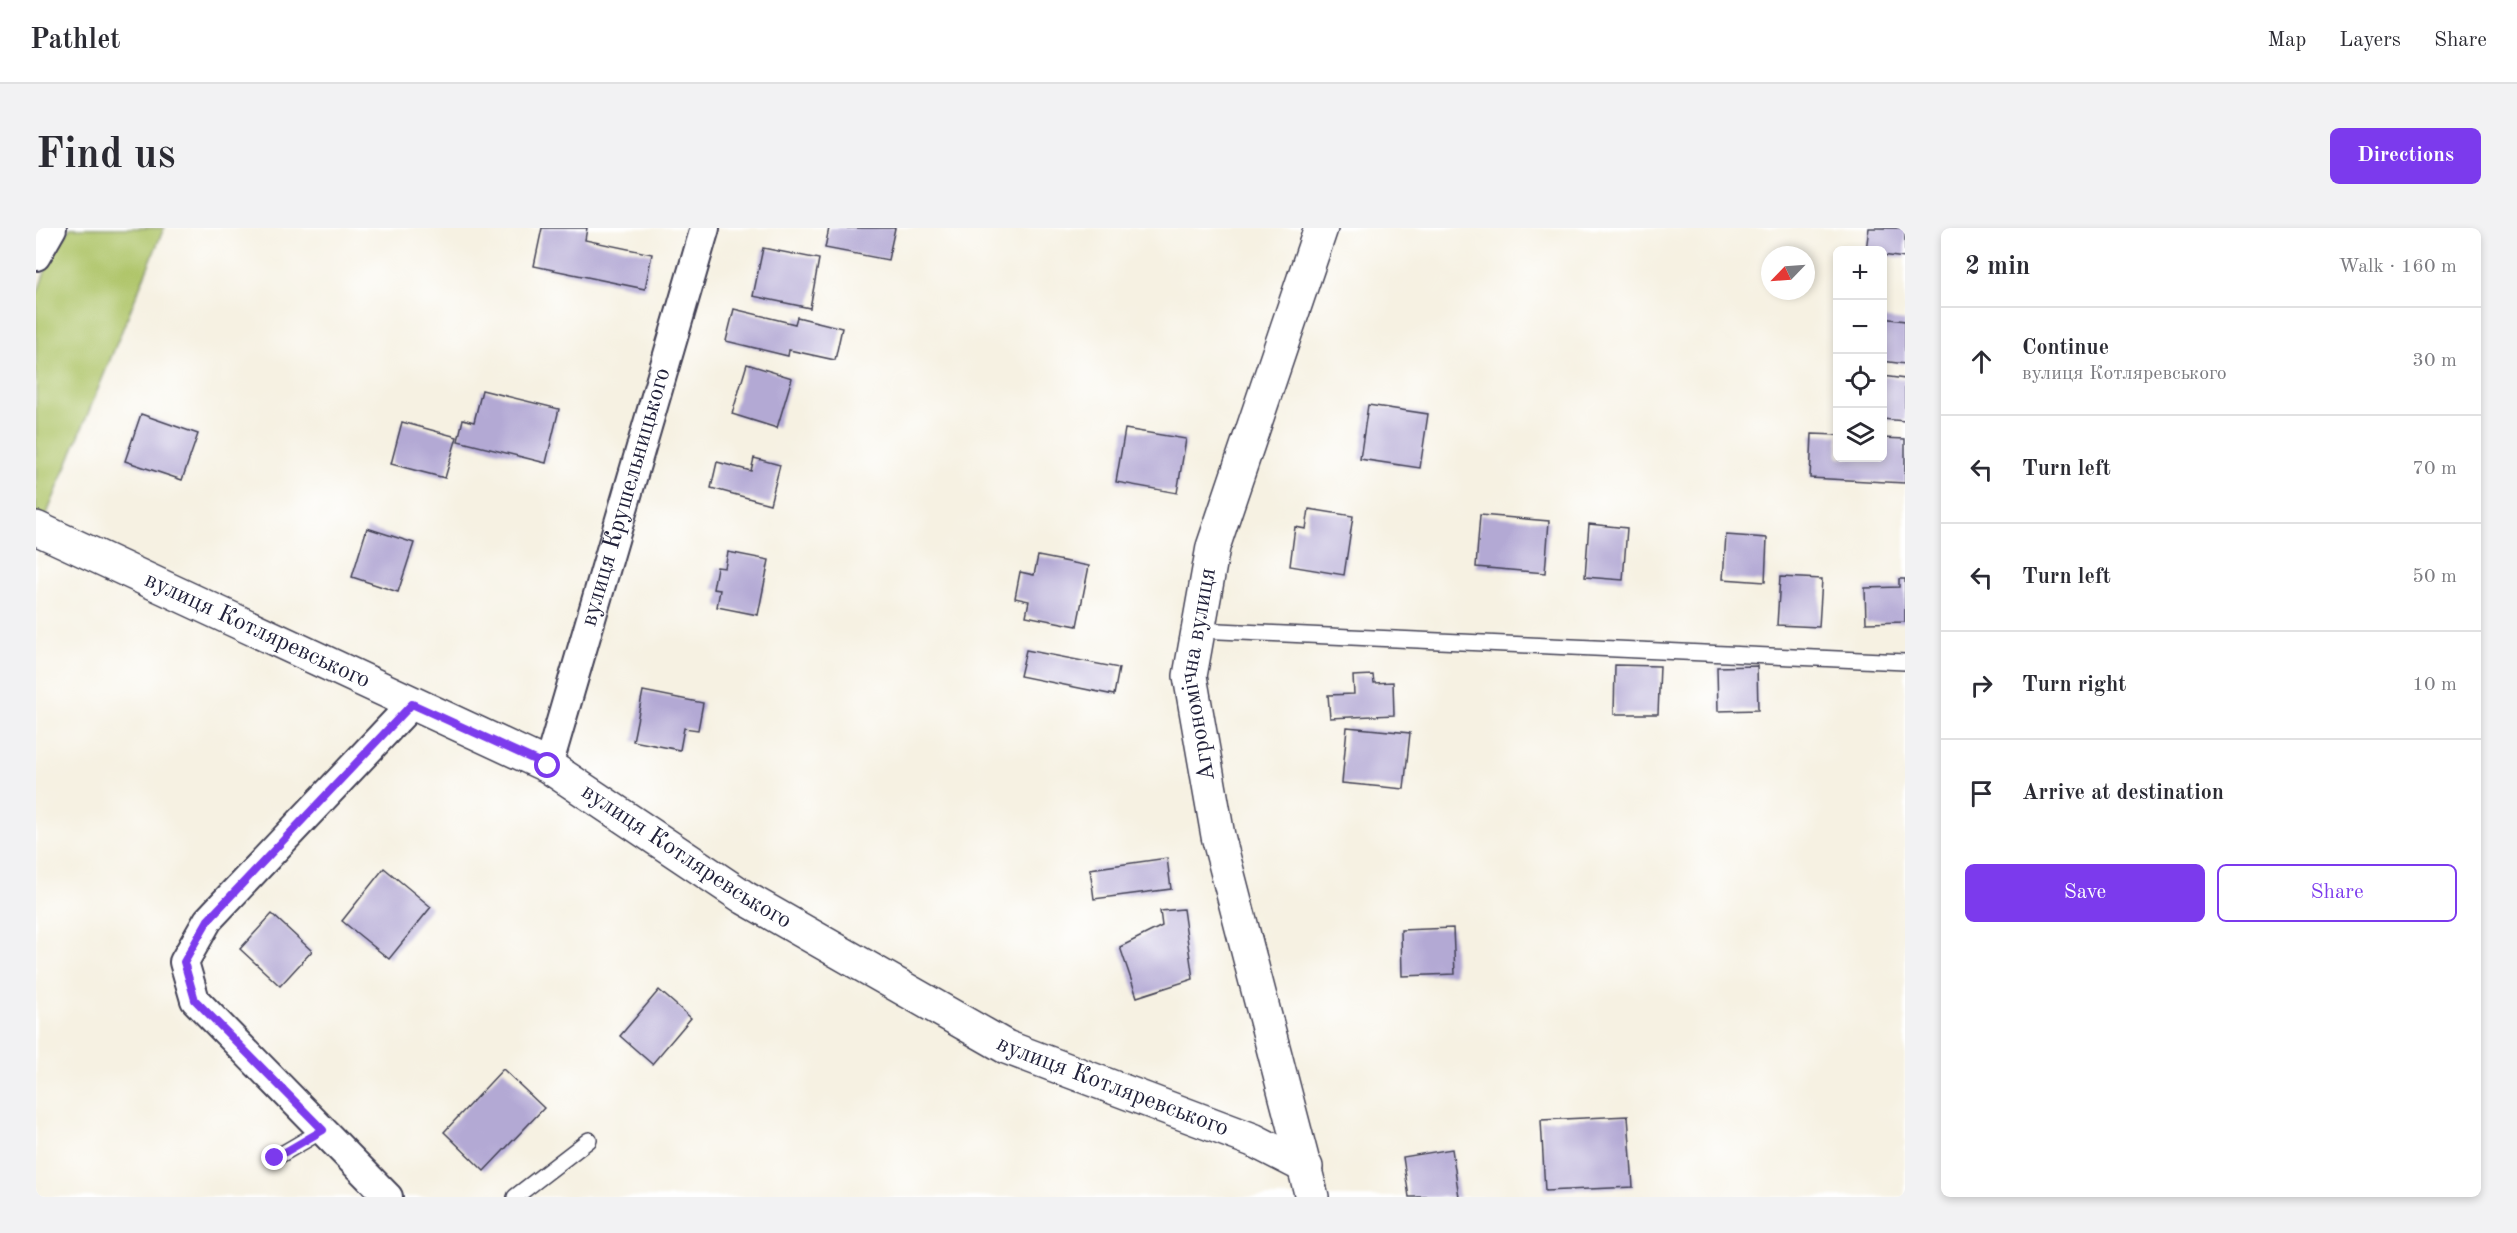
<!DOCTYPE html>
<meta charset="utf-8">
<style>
:root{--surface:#fff;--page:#f2f2f3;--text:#2b2b33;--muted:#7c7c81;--line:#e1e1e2;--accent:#7c3aed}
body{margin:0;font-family:"Old Standard TT",serif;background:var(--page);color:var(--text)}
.controls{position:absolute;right:18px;top:18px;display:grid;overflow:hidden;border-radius:9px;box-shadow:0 3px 9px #0003}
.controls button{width:54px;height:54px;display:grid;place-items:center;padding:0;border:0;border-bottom:2px solid var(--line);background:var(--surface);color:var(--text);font:30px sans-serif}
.compass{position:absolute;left:1725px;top:18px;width:54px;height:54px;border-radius:50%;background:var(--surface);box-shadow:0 3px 9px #0003;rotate:245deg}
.stop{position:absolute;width:18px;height:18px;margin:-14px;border:4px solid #7c3aed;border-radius:50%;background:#fff}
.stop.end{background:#7c3aed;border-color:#fff;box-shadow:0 2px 6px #0008}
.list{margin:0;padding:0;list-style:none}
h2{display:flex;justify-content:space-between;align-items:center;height:78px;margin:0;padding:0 24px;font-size:26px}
h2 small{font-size:20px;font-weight:400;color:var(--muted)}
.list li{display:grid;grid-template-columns:39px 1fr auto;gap:18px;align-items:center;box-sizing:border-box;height:108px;padding:0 24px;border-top:2px solid var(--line)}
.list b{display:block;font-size:22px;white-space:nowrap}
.list p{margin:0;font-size:20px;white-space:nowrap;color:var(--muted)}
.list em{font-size:20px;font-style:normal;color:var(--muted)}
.actions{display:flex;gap:12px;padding:18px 24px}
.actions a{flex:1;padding:14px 0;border:2px solid var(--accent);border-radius:9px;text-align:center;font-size:21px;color:var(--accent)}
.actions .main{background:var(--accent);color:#fff}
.icon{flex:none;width:33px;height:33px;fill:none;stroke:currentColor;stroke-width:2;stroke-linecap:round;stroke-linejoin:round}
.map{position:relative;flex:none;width:1869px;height:969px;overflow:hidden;border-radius:9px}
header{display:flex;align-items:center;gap:36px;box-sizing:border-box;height:84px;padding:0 30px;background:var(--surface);border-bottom:2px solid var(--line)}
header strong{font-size:28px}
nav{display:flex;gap:33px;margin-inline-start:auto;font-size:21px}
.intro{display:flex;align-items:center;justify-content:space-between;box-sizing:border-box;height:144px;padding:0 36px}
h1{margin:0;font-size:42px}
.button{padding:15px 27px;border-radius:9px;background:var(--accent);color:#fff;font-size:21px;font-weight:700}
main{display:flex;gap:36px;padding:0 36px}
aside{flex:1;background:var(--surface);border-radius:9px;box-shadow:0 3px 9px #0003}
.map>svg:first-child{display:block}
.green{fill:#afc569;stroke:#687452;stroke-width:1.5}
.building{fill:#b3a9d4}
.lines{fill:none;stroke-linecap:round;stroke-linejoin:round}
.service-casing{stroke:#424154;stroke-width:18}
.minor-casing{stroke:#424154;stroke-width:32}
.tertiary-casing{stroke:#424154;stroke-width:36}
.service{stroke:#fff;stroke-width:15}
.minor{stroke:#fff;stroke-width:28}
.tertiary{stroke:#fff;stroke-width:33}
.route{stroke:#7c3aed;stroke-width:8}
.labels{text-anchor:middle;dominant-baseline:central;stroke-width:5;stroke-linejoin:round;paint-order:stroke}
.street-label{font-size:24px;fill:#22223b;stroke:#fff}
</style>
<header>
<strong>Pathlet</strong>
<nav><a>Map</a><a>Layers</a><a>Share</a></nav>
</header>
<div class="intro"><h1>Find us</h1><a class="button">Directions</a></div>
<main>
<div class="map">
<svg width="1869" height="969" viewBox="0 0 1869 969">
<rect width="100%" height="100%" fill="#fff"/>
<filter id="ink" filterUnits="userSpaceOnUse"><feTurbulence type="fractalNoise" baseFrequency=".0167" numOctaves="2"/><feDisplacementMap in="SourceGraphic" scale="12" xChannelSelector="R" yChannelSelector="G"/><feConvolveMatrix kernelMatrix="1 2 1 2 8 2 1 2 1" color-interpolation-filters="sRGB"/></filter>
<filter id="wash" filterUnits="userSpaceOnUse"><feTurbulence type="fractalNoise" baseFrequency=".008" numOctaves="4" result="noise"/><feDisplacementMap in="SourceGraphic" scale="24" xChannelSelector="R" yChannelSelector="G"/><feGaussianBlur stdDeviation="1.35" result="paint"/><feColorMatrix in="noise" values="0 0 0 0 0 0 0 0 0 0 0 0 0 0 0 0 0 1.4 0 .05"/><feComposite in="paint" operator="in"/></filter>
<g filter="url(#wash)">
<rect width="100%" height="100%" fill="#f6f1e2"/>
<polygon class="green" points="34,0 128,0 8,293 0,290 0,69 11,38"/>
<g id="blocks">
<g class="building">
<polygon points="506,0 551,0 549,12 616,26 609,61 498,38"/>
<polygon points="793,0 859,0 852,32 789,20"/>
<polygon points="1833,0 1869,0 1869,30 1846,27 1846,22 1830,22"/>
<polygon points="727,20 783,31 774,80 717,68"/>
<polygon points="698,81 759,96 761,89 806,100 799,132 753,122 752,128 690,113"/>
<polygon points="1846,90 1869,93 1869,136 1846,133"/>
<polygon points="711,136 756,150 741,200 696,186"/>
<polygon points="1846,148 1869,151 1869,193 1846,191"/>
<polygon points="446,162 523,181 510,235 422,213 427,191 438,194"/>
<polygon points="1332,177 1392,186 1384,240 1324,231"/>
<polygon points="105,186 162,206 146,252 89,233"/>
<polygon points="366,194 421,209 409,250 355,236"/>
<polygon points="1089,201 1150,211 1141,265 1080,254"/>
<polygon points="1776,206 1802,207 1802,230 1846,230 1846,210 1869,211 1869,255 1774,250"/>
<polygon points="718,230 744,237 734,276 675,260 681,234 715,243"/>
<polygon points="1273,281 1317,288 1308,347 1254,338 1259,299 1270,301"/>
<polygon points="1444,287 1513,293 1509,345 1440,339"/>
<polygon points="1553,296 1591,300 1587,352 1549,349"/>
<polygon points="331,300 378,315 362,364 316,349"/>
<polygon points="1690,307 1731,310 1729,354 1687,351"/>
<polygon points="692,324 733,332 722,387 681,379 684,362 677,361 681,339 689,340"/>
<polygon points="1002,328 1053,338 1041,398 990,388 993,373 979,370 984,344 998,347"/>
<polygon points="1744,349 1786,351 1783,399 1741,397"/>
<polygon points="1863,351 1869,351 1869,394 1830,395 1829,360 1863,359"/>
<polygon points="990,422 1083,440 1078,467 984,448"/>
<polygon points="1579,437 1624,438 1622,486 1578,486"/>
<polygon points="1721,438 1722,482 1682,483 1681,439"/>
<polygon points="1337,447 1338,455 1357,454 1358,487 1294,490 1292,467 1318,466 1317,448"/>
<polygon points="607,463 667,475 662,502 648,500 644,522 597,513"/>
<polygon points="1311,499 1374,505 1368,561 1306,555"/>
<polygon points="1131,630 1135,661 1058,671 1054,641"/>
<polygon points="348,640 395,679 353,731 306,693"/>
<polygon points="1147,681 1157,751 1101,769 1084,719 1126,698 1124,683"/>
<polygon points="236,686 276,723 244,758 204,721"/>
<polygon points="1417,700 1419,746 1366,748 1365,702"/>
<polygon points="623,762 655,790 616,836 584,808"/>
<polygon points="467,841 508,880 448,943 408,904"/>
<polygon points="1592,888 1597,959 1509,963 1505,892"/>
<polygon points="1416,921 1423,969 1373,969 1367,929"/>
</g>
</g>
</g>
<g filter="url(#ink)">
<use href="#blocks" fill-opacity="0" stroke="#424154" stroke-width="1.5"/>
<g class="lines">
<g class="service-casing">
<g id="service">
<polyline points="1162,402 1869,434"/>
<polyline points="239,930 287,902"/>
<polyline points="479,969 553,912"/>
</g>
</g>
<g class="minor-casing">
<g id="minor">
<polyline points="0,28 16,0"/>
<path id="s1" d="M512,538l157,-538"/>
<polyline points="352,969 159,772 148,734 172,692 376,476"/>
</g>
</g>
<g class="tertiary-casing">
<g id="tertiary">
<path id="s2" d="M0,300l512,238 197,132 261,149 247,93 53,27"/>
<path id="s3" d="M1276,969l-94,-361 -28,-160 23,-129 108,-319"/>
</g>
</g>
<use href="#service" class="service"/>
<use href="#minor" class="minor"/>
<use href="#tertiary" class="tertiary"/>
</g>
</g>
<g class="lines" filter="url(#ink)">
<polyline class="route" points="239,930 287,902 159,772 148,734 172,692 376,476 512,538"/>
</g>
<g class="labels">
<g class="street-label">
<text stroke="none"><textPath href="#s1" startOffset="280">вулиця Крушельницького</textPath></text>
<text stroke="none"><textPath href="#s2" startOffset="244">вулиця Котляревського</textPath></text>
<text stroke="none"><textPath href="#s3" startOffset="537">Агрономічна вулиця</textPath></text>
<text stroke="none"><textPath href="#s2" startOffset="730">вулиця Котляревського</textPath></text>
<text stroke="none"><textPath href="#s2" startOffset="1216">вулиця Котляревського</textPath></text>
</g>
</g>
</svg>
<div class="controls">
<button>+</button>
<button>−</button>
<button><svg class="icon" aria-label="locate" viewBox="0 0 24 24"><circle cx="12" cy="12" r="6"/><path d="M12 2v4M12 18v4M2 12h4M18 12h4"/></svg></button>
<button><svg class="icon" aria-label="layers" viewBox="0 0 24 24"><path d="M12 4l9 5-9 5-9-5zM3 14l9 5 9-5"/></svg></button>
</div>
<svg class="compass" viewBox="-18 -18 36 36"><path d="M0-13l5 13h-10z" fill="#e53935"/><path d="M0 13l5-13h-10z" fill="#7c7c81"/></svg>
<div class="stop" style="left:512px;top:538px"></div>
<div class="stop end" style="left:239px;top:930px"></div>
</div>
<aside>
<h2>2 min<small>Walk · 160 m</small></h2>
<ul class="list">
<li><svg class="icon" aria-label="ahead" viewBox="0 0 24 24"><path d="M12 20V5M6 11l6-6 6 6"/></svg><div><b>Continue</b><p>вулиця Котляревського</p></div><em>30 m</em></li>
<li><svg class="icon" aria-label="left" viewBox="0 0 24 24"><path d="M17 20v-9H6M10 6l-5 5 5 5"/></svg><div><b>Turn left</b></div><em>70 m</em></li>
<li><svg class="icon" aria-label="left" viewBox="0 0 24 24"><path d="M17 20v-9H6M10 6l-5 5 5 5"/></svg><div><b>Turn left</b></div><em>50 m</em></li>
<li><svg class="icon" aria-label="right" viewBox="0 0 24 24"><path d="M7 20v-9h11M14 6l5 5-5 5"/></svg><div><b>Turn right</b></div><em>10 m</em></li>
<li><svg class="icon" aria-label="arrive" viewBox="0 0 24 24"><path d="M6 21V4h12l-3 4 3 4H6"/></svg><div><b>Arrive at destination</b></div></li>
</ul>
<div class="actions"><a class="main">Save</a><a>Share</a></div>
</aside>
</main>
